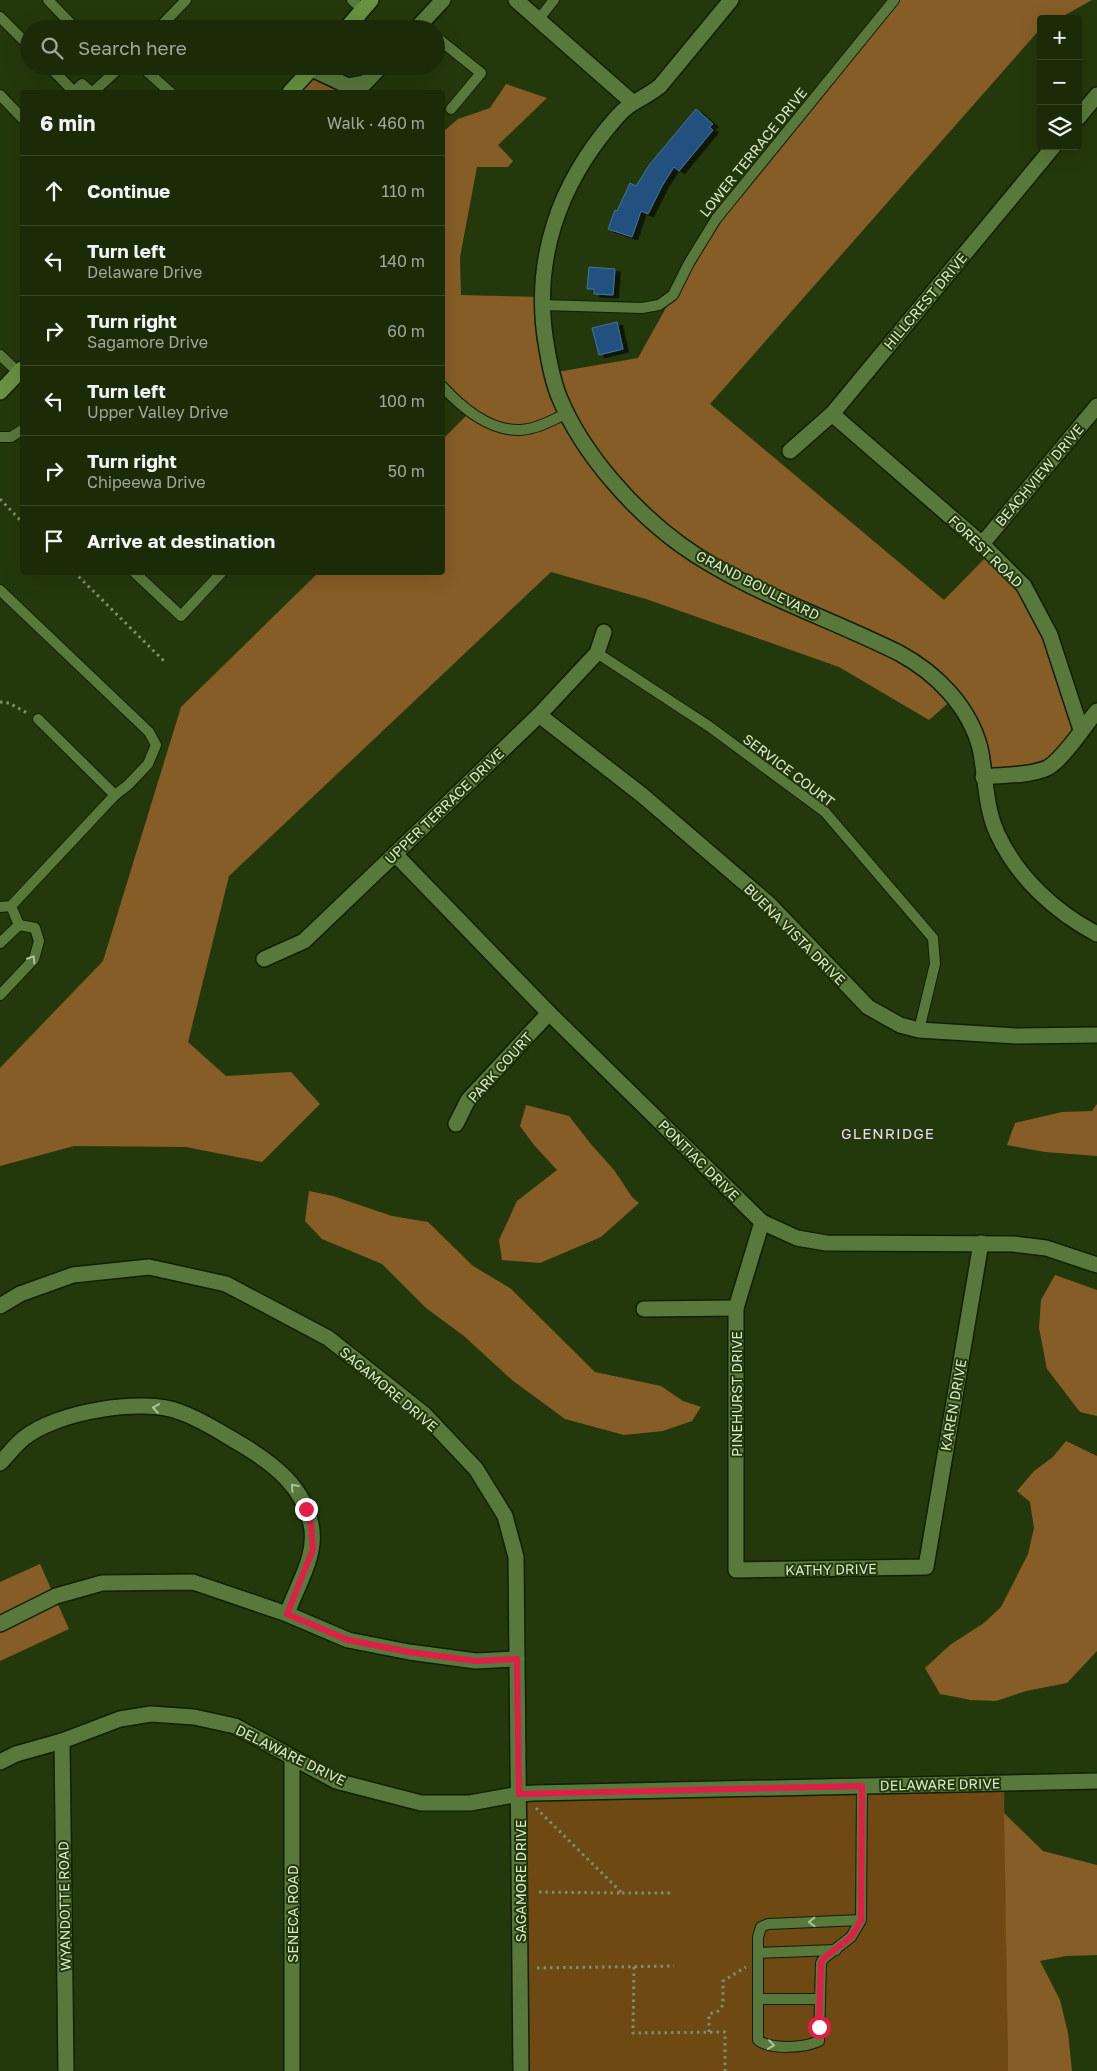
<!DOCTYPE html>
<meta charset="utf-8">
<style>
:root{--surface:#1b2b08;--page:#283716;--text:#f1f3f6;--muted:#a0a79c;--line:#394729}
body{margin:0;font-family:"Golos Text",sans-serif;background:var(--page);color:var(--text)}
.controls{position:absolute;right:15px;top:15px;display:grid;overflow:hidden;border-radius:5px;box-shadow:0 5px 20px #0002}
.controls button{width:45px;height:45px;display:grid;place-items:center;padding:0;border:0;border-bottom:1px solid var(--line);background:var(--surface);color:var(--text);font:25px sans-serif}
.stop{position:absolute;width:15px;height:15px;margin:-11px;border:4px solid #e11d48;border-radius:50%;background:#fff}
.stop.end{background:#e11d48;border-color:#fff;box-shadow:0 1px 5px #0008}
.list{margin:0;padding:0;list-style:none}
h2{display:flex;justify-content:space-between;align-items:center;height:65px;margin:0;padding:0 20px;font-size:21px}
h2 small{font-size:16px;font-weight:400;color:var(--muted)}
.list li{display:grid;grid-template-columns:32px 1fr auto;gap:15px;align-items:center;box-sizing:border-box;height:70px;padding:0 20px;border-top:1px solid var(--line)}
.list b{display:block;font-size:19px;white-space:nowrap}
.list p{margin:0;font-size:16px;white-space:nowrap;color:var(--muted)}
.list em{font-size:16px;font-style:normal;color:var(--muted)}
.icon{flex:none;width:28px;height:28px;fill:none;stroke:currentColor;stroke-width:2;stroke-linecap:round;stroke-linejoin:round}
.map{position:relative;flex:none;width:1097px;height:2071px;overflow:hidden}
.search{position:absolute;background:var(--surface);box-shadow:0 5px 20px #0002;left:20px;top:20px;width:425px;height:55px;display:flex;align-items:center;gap:12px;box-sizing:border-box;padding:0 18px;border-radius:28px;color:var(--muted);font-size:19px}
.panel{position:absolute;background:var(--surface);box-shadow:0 5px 20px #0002;left:20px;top:90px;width:425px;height:485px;border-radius:5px}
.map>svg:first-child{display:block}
.green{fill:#6e4913}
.forest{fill:#865d26}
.building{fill:#225180;stroke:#4372a4;filter:url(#shadow)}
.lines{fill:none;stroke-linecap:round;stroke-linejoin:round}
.lane-casing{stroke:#101f01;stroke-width:12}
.street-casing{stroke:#101f01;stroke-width:18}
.primary-casing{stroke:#101f01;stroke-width:18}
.path{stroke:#7d9069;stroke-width:3;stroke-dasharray:2.5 4;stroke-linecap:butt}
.lane{stroke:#59783c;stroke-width:10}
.street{stroke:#59783c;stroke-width:15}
.primary{stroke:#689141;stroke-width:15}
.oneway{stroke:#acc298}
.route{stroke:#e11d48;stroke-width:6}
.labels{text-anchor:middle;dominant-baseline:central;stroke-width:4;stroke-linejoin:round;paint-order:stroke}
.street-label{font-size:14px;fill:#d8eaca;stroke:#24390b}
.neighbourhood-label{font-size:15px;letter-spacing:1px;fill:#eadaf5;stroke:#24390b}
</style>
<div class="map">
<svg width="1097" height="2071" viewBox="0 0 1097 2071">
<defs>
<filter id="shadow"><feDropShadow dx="5.5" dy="3" stdDeviation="0" flood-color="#0009"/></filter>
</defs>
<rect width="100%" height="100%" fill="#24390b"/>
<polygon class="green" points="1004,1783 1008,2071 521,2071 519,1794"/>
<g class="forest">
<polygon points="894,0 1092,0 1058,19 1041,19 1041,28 710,404 944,600 990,553 1024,586 1081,730 1047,768 983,777 954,698 929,720 839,667 646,599 551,572 229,876 188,1042 226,1076 291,1072 320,1104 262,1162 186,1147 74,1146 0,1166 0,1068 103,961 181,707 318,573 442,572 443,439 469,413 443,386 443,132 458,119 490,108 506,84 547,98 498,145 513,161 508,167 477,167 460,257 461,295 542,297 551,373 638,358 716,218"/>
<polygon points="312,69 342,92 290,92"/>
<polygon points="1097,1104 1097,1156 1045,1152 1007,1145 1015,1123 1062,1112 1092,1111"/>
<polygon points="526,1105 569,1116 590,1143 614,1170 632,1197 639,1203 601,1237 540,1263 502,1260 499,1240 517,1201 557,1170 534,1145 520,1126"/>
<polygon points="309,1191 333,1196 392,1216 428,1222 473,1266 510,1288 595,1372 661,1386 683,1401 701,1407 692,1421 663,1431 624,1435 565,1419 512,1380 464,1336 426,1308 382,1264 322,1239 305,1221"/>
<polygon points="1055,1275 1097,1290 1097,1416 1080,1412 1047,1369 1039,1328 1041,1300"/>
<polygon points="1066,1441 1097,1456 1097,1651 1067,1683 1026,1691 996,1701 971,1700 940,1694 925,1668 950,1645 984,1623 1001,1607 1028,1554 1034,1528 1030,1502 1017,1491 1034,1471 1053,1457"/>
<polygon points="40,1564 69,1629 0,1661 0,1582"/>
<polygon points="1004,1813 1043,1851 1097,1865 1097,1955 1066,1956 1040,1961 1060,2000 1068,2033 1072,2071 1008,2071"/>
</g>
<g class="building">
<polygon points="696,109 713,124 709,127 713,130 679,171 674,167 662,186 648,214 641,211 632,237 608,229 615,210 617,211 630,183 636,186 650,164"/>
<polygon points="589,267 615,269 613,295 594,294 594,289 587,289"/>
<polygon points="617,322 623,349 599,355 592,328"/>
</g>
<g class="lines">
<g class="lane-casing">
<g id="lane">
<polyline points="48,0 76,29"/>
<polyline points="352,0 363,10"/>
<polyline points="0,17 29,46"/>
<polyline points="538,20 554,0"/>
<polyline points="158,29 186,0"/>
<polyline points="436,37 481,73 451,109"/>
<polyline points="49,66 74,92"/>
<polyline points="141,66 170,92"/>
<polyline points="74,92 82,84 91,92"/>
<polyline points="93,92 117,70"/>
<polyline points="0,95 22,118"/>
<polyline points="542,305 642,308 659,305 673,295 689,263 716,219 894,0"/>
<polyline points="0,355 19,373"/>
<path d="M442,386c20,22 47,45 78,44 17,-1 33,-10 47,-17"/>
<polyline points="0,437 11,437 22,430"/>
<polyline points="134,572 181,616 222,572"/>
<polyline points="0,590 149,732 156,745 148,764 128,785 115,795"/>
<polyline points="597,653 710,727 825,812 933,938 935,964 919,1030"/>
<polyline points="11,906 19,925"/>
<polyline points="0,907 11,906 115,795 38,719"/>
<polyline points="0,943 19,925"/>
<polyline points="0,995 34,959 39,941 35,928 19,925"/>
<path d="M861,1920l-93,4 -7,3 -3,10v103c13,10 46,8 61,1l2,-78 3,-5 27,-21 10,-17 1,-134"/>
<polyline points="758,1953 836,1950"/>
<polyline points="758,1999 820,1999"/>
</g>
</g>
<g class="street-casing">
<g id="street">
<polyline points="516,0 632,102"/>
<path d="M731,0l-71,86c-16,13 -30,15 -44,32 -58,66 -85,144 -69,231 3,17 6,34 13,50 23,55 73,111 121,146 66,47 146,72 218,108 37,20 70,53 81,95 6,29 5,58 17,85 20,44 58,79 100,101"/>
<polyline points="416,29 443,0"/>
<polyline points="312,69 348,86 365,83 381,66"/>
<polyline points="1078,118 1097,95"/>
<polyline points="832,414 982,544 1024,586 1050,635 1081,730"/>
<polyline points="790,451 832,414 1054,146"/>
<polyline points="982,544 1097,406"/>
<polyline points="539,715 642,795 769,904 868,1007 900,1025 919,1030 1016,1036 1097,1035"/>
<path d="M983,777c20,-2 43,-1 62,-8 16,-6 40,-44 52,-58"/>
<polyline points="395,854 549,1013 762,1222 797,1238 826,1243 1013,1244 1046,1248 1097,1265"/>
<polyline points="264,959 304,941 395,854 539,715 597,653 604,632"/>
<polyline points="456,1124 468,1100 549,1013"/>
<polyline points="762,1222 736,1308 736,1570 926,1567 981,1243"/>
<polyline points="0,1306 20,1294 73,1275 149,1267 226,1284 328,1338 424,1414 476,1469 505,1516 516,1557 521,2071"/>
<polyline points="644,1309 736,1308"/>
<path d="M0,1463c8,-8 15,-18 24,-25 32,-26 118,-41 156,-26 23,8 43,22 64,34 31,19 59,41 67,78 7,31 -14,61 -24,90"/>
<polyline points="0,1624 56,1596 102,1583 193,1582 287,1614 348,1640 409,1652 476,1661 517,1659"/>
<polyline points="62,1741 66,2071"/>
<polyline points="0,1762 16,1754 62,1741 120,1719 151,1714 194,1717 235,1726 336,1781 421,1803 470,1803 519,1794 534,1793 1097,1781"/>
<polyline points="292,2071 292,1758"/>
</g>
</g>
<g class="primary-casing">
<g id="primary">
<polyline points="346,29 371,0"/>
<polyline points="290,92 314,66"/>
<polyline points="0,392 22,369"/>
</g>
</g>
<g class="path">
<polyline points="0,499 22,522"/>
<polyline points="74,572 165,662"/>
<polyline points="0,702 9,703 29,714"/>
<polyline points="536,1808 622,1893 536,1892"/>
<polyline points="622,1893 672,1893"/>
<polyline points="634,1967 633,2033 725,2032 725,2071"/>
<polyline points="537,1968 674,1966"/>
<polyline points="709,2032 709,2014 718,2011 723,2005 723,1981 746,1967"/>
</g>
<use href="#lane" class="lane"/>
<use href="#street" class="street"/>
<use href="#primary" class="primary"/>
</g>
<defs><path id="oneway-chevron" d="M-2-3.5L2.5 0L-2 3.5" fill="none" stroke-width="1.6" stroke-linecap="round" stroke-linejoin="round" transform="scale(1.25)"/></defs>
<g class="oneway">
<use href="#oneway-chevron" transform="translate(32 959) rotate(-58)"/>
<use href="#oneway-chevron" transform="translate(156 1408) rotate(-172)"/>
<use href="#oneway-chevron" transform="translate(294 1487) rotate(-132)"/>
<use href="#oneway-chevron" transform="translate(812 1922) rotate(178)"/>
<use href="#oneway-chevron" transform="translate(771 2045) rotate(8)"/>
</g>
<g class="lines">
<polyline class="route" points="306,1509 311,1524 313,1549 287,1614 348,1640 409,1652 476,1661 517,1659 519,1794 862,1786 861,1920 851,1937 824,1958 821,1963 819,2027"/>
</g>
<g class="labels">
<g class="street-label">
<text transform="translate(753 152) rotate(-51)">LOWER TERRACE DRIVE</text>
<text transform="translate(925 301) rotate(-50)">HILLCREST DRIVE</text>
<text transform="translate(1039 475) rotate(-50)">BEACHVIEW DRIVE</text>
<text transform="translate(986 551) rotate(44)">FOREST ROAD</text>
<text transform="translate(758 585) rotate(27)">GRAND BOULEVARD</text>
<text transform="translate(789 770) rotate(37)">SERVICE COURT</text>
<text transform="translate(444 806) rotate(-44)">UPPER TERRACE DRIVE</text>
<text transform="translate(795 934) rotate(45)">BUENA VISTA DRIVE</text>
<text transform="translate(500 1067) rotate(-48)">PARK COURT</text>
<text transform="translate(699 1160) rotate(45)">PONTIAC DRIVE</text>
<text transform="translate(389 1389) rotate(40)">SAGAMORE DRIVE</text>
<text transform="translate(736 1394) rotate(-90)">PINEHURST DRIVE</text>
<text transform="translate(953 1405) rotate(-80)">KAREN DRIVE</text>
<text transform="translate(831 1569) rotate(-1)">KATHY DRIVE</text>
<text transform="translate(291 1755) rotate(26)">DELAWARE DRIVE</text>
<text transform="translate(940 1784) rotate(-1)">DELAWARE DRIVE</text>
<text transform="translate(520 1881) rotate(-90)">SAGAMORE DRIVE</text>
<text transform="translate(64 1906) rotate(-91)">WYANDOTTE ROAD</text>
<text transform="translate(292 1914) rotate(-90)">SENECA ROAD</text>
</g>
<g class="neighbourhood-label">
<text x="888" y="1133">GLENRIDGE</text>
</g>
</g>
</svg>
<div class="controls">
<button>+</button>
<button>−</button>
<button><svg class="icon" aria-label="layers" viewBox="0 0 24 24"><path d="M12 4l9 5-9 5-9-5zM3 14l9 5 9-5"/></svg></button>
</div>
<div class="stop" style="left:819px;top:2027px"></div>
<div class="stop end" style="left:306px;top:1509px"></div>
<div class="search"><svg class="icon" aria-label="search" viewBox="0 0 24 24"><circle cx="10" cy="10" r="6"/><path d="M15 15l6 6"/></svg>Search here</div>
<section class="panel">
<h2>6 min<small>Walk · 460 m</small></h2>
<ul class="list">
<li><svg class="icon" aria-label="ahead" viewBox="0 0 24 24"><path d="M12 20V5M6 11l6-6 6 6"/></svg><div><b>Continue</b></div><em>110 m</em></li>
<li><svg class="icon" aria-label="left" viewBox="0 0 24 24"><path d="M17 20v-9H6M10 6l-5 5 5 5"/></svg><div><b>Turn left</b><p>Delaware Drive</p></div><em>140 m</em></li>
<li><svg class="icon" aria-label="right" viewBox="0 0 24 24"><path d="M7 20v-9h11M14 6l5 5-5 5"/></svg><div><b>Turn right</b><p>Sagamore Drive</p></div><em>60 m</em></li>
<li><svg class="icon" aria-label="left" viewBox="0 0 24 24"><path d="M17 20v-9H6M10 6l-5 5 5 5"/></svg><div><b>Turn left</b><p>Upper Valley Drive</p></div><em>100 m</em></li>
<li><svg class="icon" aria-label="right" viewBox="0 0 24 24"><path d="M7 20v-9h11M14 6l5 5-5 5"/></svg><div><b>Turn right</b><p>Chipeewa Drive</p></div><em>50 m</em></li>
<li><svg class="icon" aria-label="arrive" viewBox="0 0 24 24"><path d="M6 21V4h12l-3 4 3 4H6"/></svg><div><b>Arrive at destination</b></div></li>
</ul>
</section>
</div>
